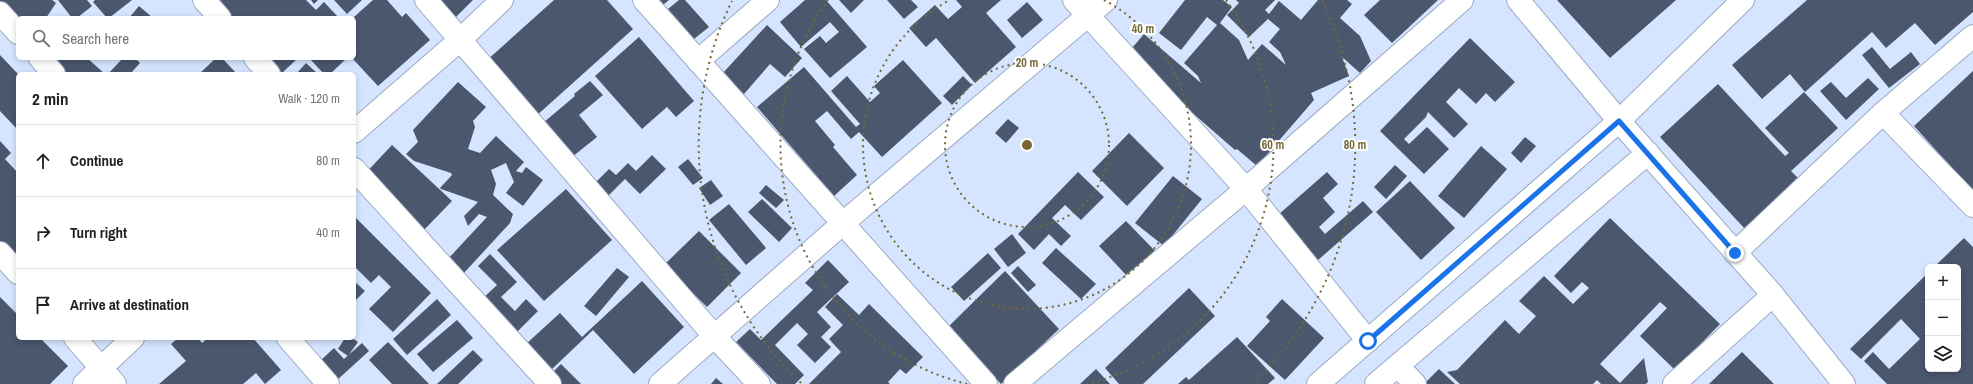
<!DOCTYPE html>
<meta charset="utf-8">
<style>
:root{--surface:#fff;--page:#f6f6f6;--text:#202124;--muted:#757577;--line:#e0e0e0}
body{margin:0;font-family:"Archivo Narrow",sans-serif;background:var(--page);color:var(--text)}
.controls{position:absolute;right:12px;bottom:12px;display:grid;overflow:hidden;border-radius:6px;box-shadow:0 2px 6px #0003}
.controls button{width:36px;height:36px;display:grid;place-items:center;padding:0;border:0;border-bottom:1px solid var(--line);background:var(--surface);color:var(--text);font:20px sans-serif}
.stop{position:absolute;width:12px;height:12px;margin:-9px;border:3px solid #1a73e8;border-radius:50%;background:#fff}
.stop.end{background:#1a73e8;border-color:#fff;box-shadow:0 1px 4px #0008}
.list{margin:0;padding:0;list-style:none}
h2{display:flex;justify-content:space-between;align-items:center;height:52px;margin:0;padding:0 16px;font-size:17px}
h2 small{font-size:13px;font-weight:400;color:var(--muted)}
.list li{display:grid;grid-template-columns:26px 1fr auto;gap:12px;align-items:center;box-sizing:border-box;height:72px;padding:0 16px;border-top:1px solid var(--line)}
.list b{display:block;font-size:15px;white-space:nowrap}
.list em{font-size:13px;font-style:normal;color:var(--muted)}
.icon{flex:none;width:22px;height:22px;fill:none;stroke:currentColor;stroke-width:2;stroke-linecap:round;stroke-linejoin:round}
.map{position:relative;flex:none;width:1973px;height:384px;overflow:hidden}
.search{position:absolute;background:var(--surface);box-shadow:0 2px 6px #0003;left:16px;top:16px;width:340px;height:44px;display:flex;align-items:center;gap:10px;box-sizing:border-box;padding:0 14px;border-radius:6px;color:var(--muted);font-size:15px}
.panel{position:absolute;background:var(--surface);box-shadow:0 2px 6px #0003;left:16px;top:72px;width:340px;height:268px;border-radius:6px}
.map>svg:first-child{display:block}
.building{fill:#4a576d}
.lines{fill:none;stroke-linecap:round;stroke-linejoin:round}
.street-casing{stroke:#9cabc3;stroke-width:24}
.secondary-casing{stroke:#9cabc3;stroke-width:24}
.street{stroke:#fff;stroke-width:22}
.secondary{stroke:#fff;stroke-width:22}
.route{stroke:#1a73e8;stroke-width:5}
.ring{fill:none;stroke:#756835;stroke-width:2;stroke-dasharray:2 4}
.centre{fill:#756835;stroke:#fff;stroke-width:2}
.ring-label{font-size:12px;text-anchor:middle;font-weight:bold;fill:#756835;stroke:#fff;stroke-width:4;stroke-linejoin:round;paint-order:stroke}
</style>
<div class="map">
<svg width="1973" height="384" viewBox="0 0 1973 384">
<rect width="100%" height="100%" fill="#d5e5ff"/>
<g class="building">
<polygon points="0,0 52,0 56,3 46,18 18,18 0,7"/>
<polygon points="58,0 87,0 92,6 77,18 72,18"/>
<polygon points="95,0 132,0 109,18 107,18 93,2"/>
<polygon points="214,0 306,0 316,10 324,2 339,18 231,18"/>
<polygon points="311,0 318,0 314,4"/>
<polygon points="334,0 362,0 347,14"/>
<polygon points="373,0 387,0 402,17 406,13 430,40 378,86 352,58 354,58 354,17"/>
<polygon points="440,0 473,0 456,17"/>
<polygon points="554,0 607,0 633,29 535,117 485,62"/>
<polygon points="659,0 669,0 663,5"/>
<polygon points="679,0 685,0 709,27 694,39 668,9"/>
<polygon points="805,0 826,0 867,47 830,78 804,49 820,36 826,43 839,32 830,22 801,47 780,22"/>
<polygon points="839,0 864,0 851,13"/>
<polygon points="887,0 911,0 918,7 904,19"/>
<polygon points="956,0 1001,0 986,13 1016,47 975,83 936,38 926,47 909,28 935,5 948,19 962,7"/>
<polygon points="1185,0 1223,0 1232,7 1220,23 1239,40 1248,60 1262,44 1286,65 1280,52 1269,42 1280,29 1268,19 1249,37 1227,15 1239,3 1236,0 1275,0 1265,10 1269,14 1279,1 1301,20 1318,0 1347,0 1352,4 1340,18 1360,36 1371,61 1360,73 1342,57 1349,76 1311,93 1314,100 1257,166 1237,149 1235,150 1126,55 1144,34 1201,83 1198,76 1184,63 1217,25 1207,17 1181,50 1159,33"/>
<polygon points="1380,0 1438,0 1392,43 1364,15"/>
<polygon points="1557,0 1676,0 1610,58"/>
<polygon points="1807,0 1973,0 1973,12 1935,45 1915,23 1886,48 1872,32 1805,92 1790,74 1762,99 1732,65"/>
<polygon points="1027,2 1043,20 1022,38 1007,20"/>
<polygon points="139,6 153,18 129,18"/>
<polygon points="767,25 802,58 785,77 770,64 744,94 722,74"/>
<polygon points="639,37 694,101 676,117 667,107 642,129 595,76"/>
<polygon points="1470,38 1515,82 1495,102 1486,93 1476,104 1459,88 1446,102 1468,124 1454,138 1428,112 1426,117 1404,139 1409,144 1427,127 1449,149 1424,174 1380,131"/>
<polygon points="1872,47 1890,69 1911,52 1920,64 1889,88 1862,55"/>
<polygon points="0,55 18,74 17,129 0,111"/>
<polygon points="46,58 87,58 105,74 63,74"/>
<polygon points="123,58 135,58 140,63 130,74 108,74"/>
<polygon points="216,58 222,58 237,74 199,74"/>
<polygon points="268,58 298,58 282,73"/>
<polygon points="347,58 330,74 324,74 310,59"/>
<polygon points="903,60 942,103 882,157 859,132 851,139 827,111 815,121 835,145 833,147 857,175 834,196 757,107 804,67 856,127 860,124 831,91 847,76 870,102 880,93 874,86"/>
<polygon points="306,63 318,74 296,74"/>
<polygon points="1973,71 1973,191 1914,126"/>
<polygon points="963,76 972,85 952,105 943,96"/>
<polygon points="1868,78 1879,89 1846,120 1820,91 1831,82 1846,98"/>
<polygon points="590,81 603,95 579,115 597,137 572,157 543,123 575,96 574,94"/>
<polygon points="458,82 486,107 473,121 475,127 468,149 480,153 496,136 524,162 516,171 522,173 526,167 543,180 523,206 506,193 517,178 514,182 506,163 491,170 496,184 493,195 513,214 510,223 463,274 447,260 487,217 479,214 468,226 464,216 478,202 441,189 440,188 452,175 451,173 414,161 406,154 418,142 413,130"/>
<polygon points="1718,84 1785,156 1789,153 1765,128 1804,92 1838,128 1791,171 1799,179 1745,229 1660,137"/>
<polygon points="1008,119 1019,128 1006,143 995,133"/>
<polygon points="1129,133 1164,168 1127,206 1092,171"/>
<polygon points="1525,137 1536,146 1521,163 1511,153"/>
<polygon points="0,141 11,153 5,159 18,173 18,260 0,241"/>
<polygon points="392,145 452,201 421,233 362,177"/>
<polygon points="1481,146 1507,169 1464,218 1438,196"/>
<polygon points="652,155 666,169 640,194 625,179 608,196 595,183 609,169 616,175 628,163 636,171"/>
<polygon points="688,159 703,178 693,185 678,167"/>
<polygon points="1395,165 1407,176 1386,199 1374,187"/>
<polygon points="1078,172 1104,197 1081,220 1065,205 1052,218 1071,236 1061,246 1049,234 1034,250 1018,234"/>
<polygon points="1327,172 1338,184 1323,198 1335,212 1319,227 1325,234 1363,201 1373,212 1318,260 1278,215"/>
<polygon points="1173,176 1202,199 1164,246 1135,223"/>
<polygon points="711,180 723,196 710,205 699,188"/>
<polygon points="1410,181 1455,228 1421,260 1376,212"/>
<polygon points="766,185 784,200 776,208 759,193"/>
<polygon points="566,189 612,240 544,301 497,250"/>
<polygon points="762,199 792,228 779,242 748,212"/>
<polygon points="729,204 766,248 746,265 709,220"/>
<polygon points="354,216 431,293 393,332 369,309 391,287 379,275 371,283 354,266"/>
<polygon points="1610,218 1720,324 1675,370 1640,336 1667,308 1660,302 1600,364 1620,383 1644,358 1648,382 1646,384 1601,384 1597,380 1593,384 1460,384 1447,372 1457,370 1505,320 1519,334 1536,316 1519,301 1544,276 1573,304 1589,288 1582,282 1571,293 1554,276"/>
<polygon points="1126,221 1156,252 1128,277 1099,246"/>
<polygon points="699,231 741,273 707,307 664,265"/>
<polygon points="1012,234 1026,253 1008,267 994,249"/>
<polygon points="1964,238 1973,247 1973,384 1887,384 1864,361 1873,352 1889,369 1920,339 1901,319 1861,359 1850,349 1928,273 1928,369 1958,369 1958,267 1934,267"/>
<polygon points="1056,248 1096,284 1081,299 1042,263"/>
<polygon points="988,253 1001,268 964,301 951,287"/>
<polygon points="490,254 517,282 501,297 515,311 526,299 538,311 514,335 480,301 497,285 478,266"/>
<polygon points="828,260 849,282 817,312 831,327 821,337 831,347 815,363 797,345 808,334 797,323 775,345 804,375 795,384 777,384 736,342 750,329 761,340 813,290 805,283"/>
<polygon points="1018,266 1036,285 1028,292 1011,273"/>
<polygon points="617,268 629,277 596,316 584,306"/>
<polygon points="1005,271 1059,329 1001,384 947,328"/>
<polygon points="354,281 365,291 354,302"/>
<polygon points="642,281 684,327 634,374 593,330 551,370 526,344 560,313 582,337"/>
<polygon points="1189,288 1215,316 1143,384 1119,384 1105,368"/>
<polygon points="837,294 859,315 869,304 923,357 906,374 900,369 888,382 890,384 809,384 841,352 829,339 843,325 825,307"/>
<polygon points="0,297 18,315 18,338 40,338 68,366 50,384 0,384"/>
<polygon points="437,299 451,315 407,355 393,339"/>
<polygon points="1282,299 1324,338 1285,380 1247,346 1270,321 1266,317"/>
<polygon points="457,320 473,338 433,372 417,354"/>
<polygon points="1237,337 1275,378 1268,384 1178,384 1186,377 1189,380"/>
<polygon points="178,338 198,338 202,343 208,338 253,338 281,370 265,384 256,373 243,384 159,384 186,361 171,344"/>
<polygon points="345,338 352,338 358,342 348,356 338,349"/>
<polygon points="388,342 429,384 392,384 369,360"/>
<polygon points="362,343 369,351 336,381 319,362 334,348 344,359"/>
<polygon points="473,350 483,360 458,384 437,384"/>
<polygon points="1742,352 1774,384 1709,384"/>
<polygon points="561,364 581,384 555,384 548,377"/>
<polygon points="1096,369 1110,384 1080,384"/>
<polygon points="1439,369 1455,384 1424,384"/>
<polygon points="716,378 723,384 711,384"/>
</g>
<g class="lines">
<g class="street-casing">
<g id="street">
<polyline points="204,0 220,18"/>
<polyline points="426,0 715,337 759,384"/>
<polyline points="644,0 986,384"/>
<polyline points="1074,0 1246,189 1368,341"/>
<polyline points="0,13 18,33"/>
<polyline points="1973,36 1883,113 1973,206"/>
<polyline points="40,58 54,74"/>
<polyline points="255,58 269,74"/>
<polyline points="698,61 768,0"/>
<polyline points="354,169 550,384"/>
<polyline points="0,253 18,273"/>
<polyline points="1735,253 1883,113"/>
<polyline points="75,338 115,384"/>
<polyline points="288,338 328,384"/>
<polyline points="1398,366 1415,384"/>
<polyline points="660,384 842,224 1106,0"/>
<polyline points="1015,384 1246,189 1462,0"/>
<polyline points="1318,384 1619,121 1743,0"/>
<polyline points="1376,384 1648,153"/>
<polyline points="1674,384 1773,295"/>
</g>
</g>
<g class="secondary-casing">
<g id="secondary">
<polyline points="1518,0 1619,121 1773,295 1844,384"/>
<polyline points="354,132 461,39 502,0"/>
<polyline points="84,384 133,338"/>
</g>
</g>
<use href="#street" class="street"/>
<use href="#secondary" class="secondary"/>
</g>
<g class="lines">
<polyline class="route" points="1368,341 1619,121 1735,253"/>
</g>
<g class="ring">
<circle cx="1027" cy="145" r="82"/>
<path d="M1104 0A164 164 0 1 1 950 0"/>
<path d="M967 384A246 246 0 0 1 828 0M1226 0A246 246 0 0 1 1087 384"/>
<path d="M801 383A328 328 0 0 1 732 1M1322 1A328 328 0 0 1 1253 383"/>
</g>
<circle cx="1027" cy="145" r="6" class="centre"/>
<g class="ring-label">
<text x="1143" y="33">40 m</text>
<text x="1027" y="67">20 m</text>
<text x="1273" y="149">60 m</text>
<text x="1355" y="149">80 m</text>
</g>
</svg>
<div class="controls">
<button>+</button>
<button>−</button>
<button><svg class="icon" aria-label="layers" viewBox="0 0 24 24"><path d="M12 4l9 5-9 5-9-5zM3 14l9 5 9-5"/></svg></button>
</div>
<div class="stop" style="left:1368px;top:341px"></div>
<div class="stop end" style="left:1735px;top:253px"></div>
<div class="search"><svg class="icon" aria-label="search" viewBox="0 0 24 24"><circle cx="10" cy="10" r="6"/><path d="M15 15l6 6"/></svg>Search here</div>
<section class="panel">
<h2>2 min<small>Walk · 120 m</small></h2>
<ul class="list">
<li><svg class="icon" aria-label="ahead" viewBox="0 0 24 24"><path d="M12 20V5M6 11l6-6 6 6"/></svg><div><b>Continue</b></div><em>80 m</em></li>
<li><svg class="icon" aria-label="right" viewBox="0 0 24 24"><path d="M7 20v-9h11M14 6l5 5-5 5"/></svg><div><b>Turn right</b></div><em>40 m</em></li>
<li><svg class="icon" aria-label="arrive" viewBox="0 0 24 24"><path d="M6 21V4h12l-3 4 3 4H6"/></svg><div><b>Arrive at destination</b></div></li>
</ul>
</section>
</div>
